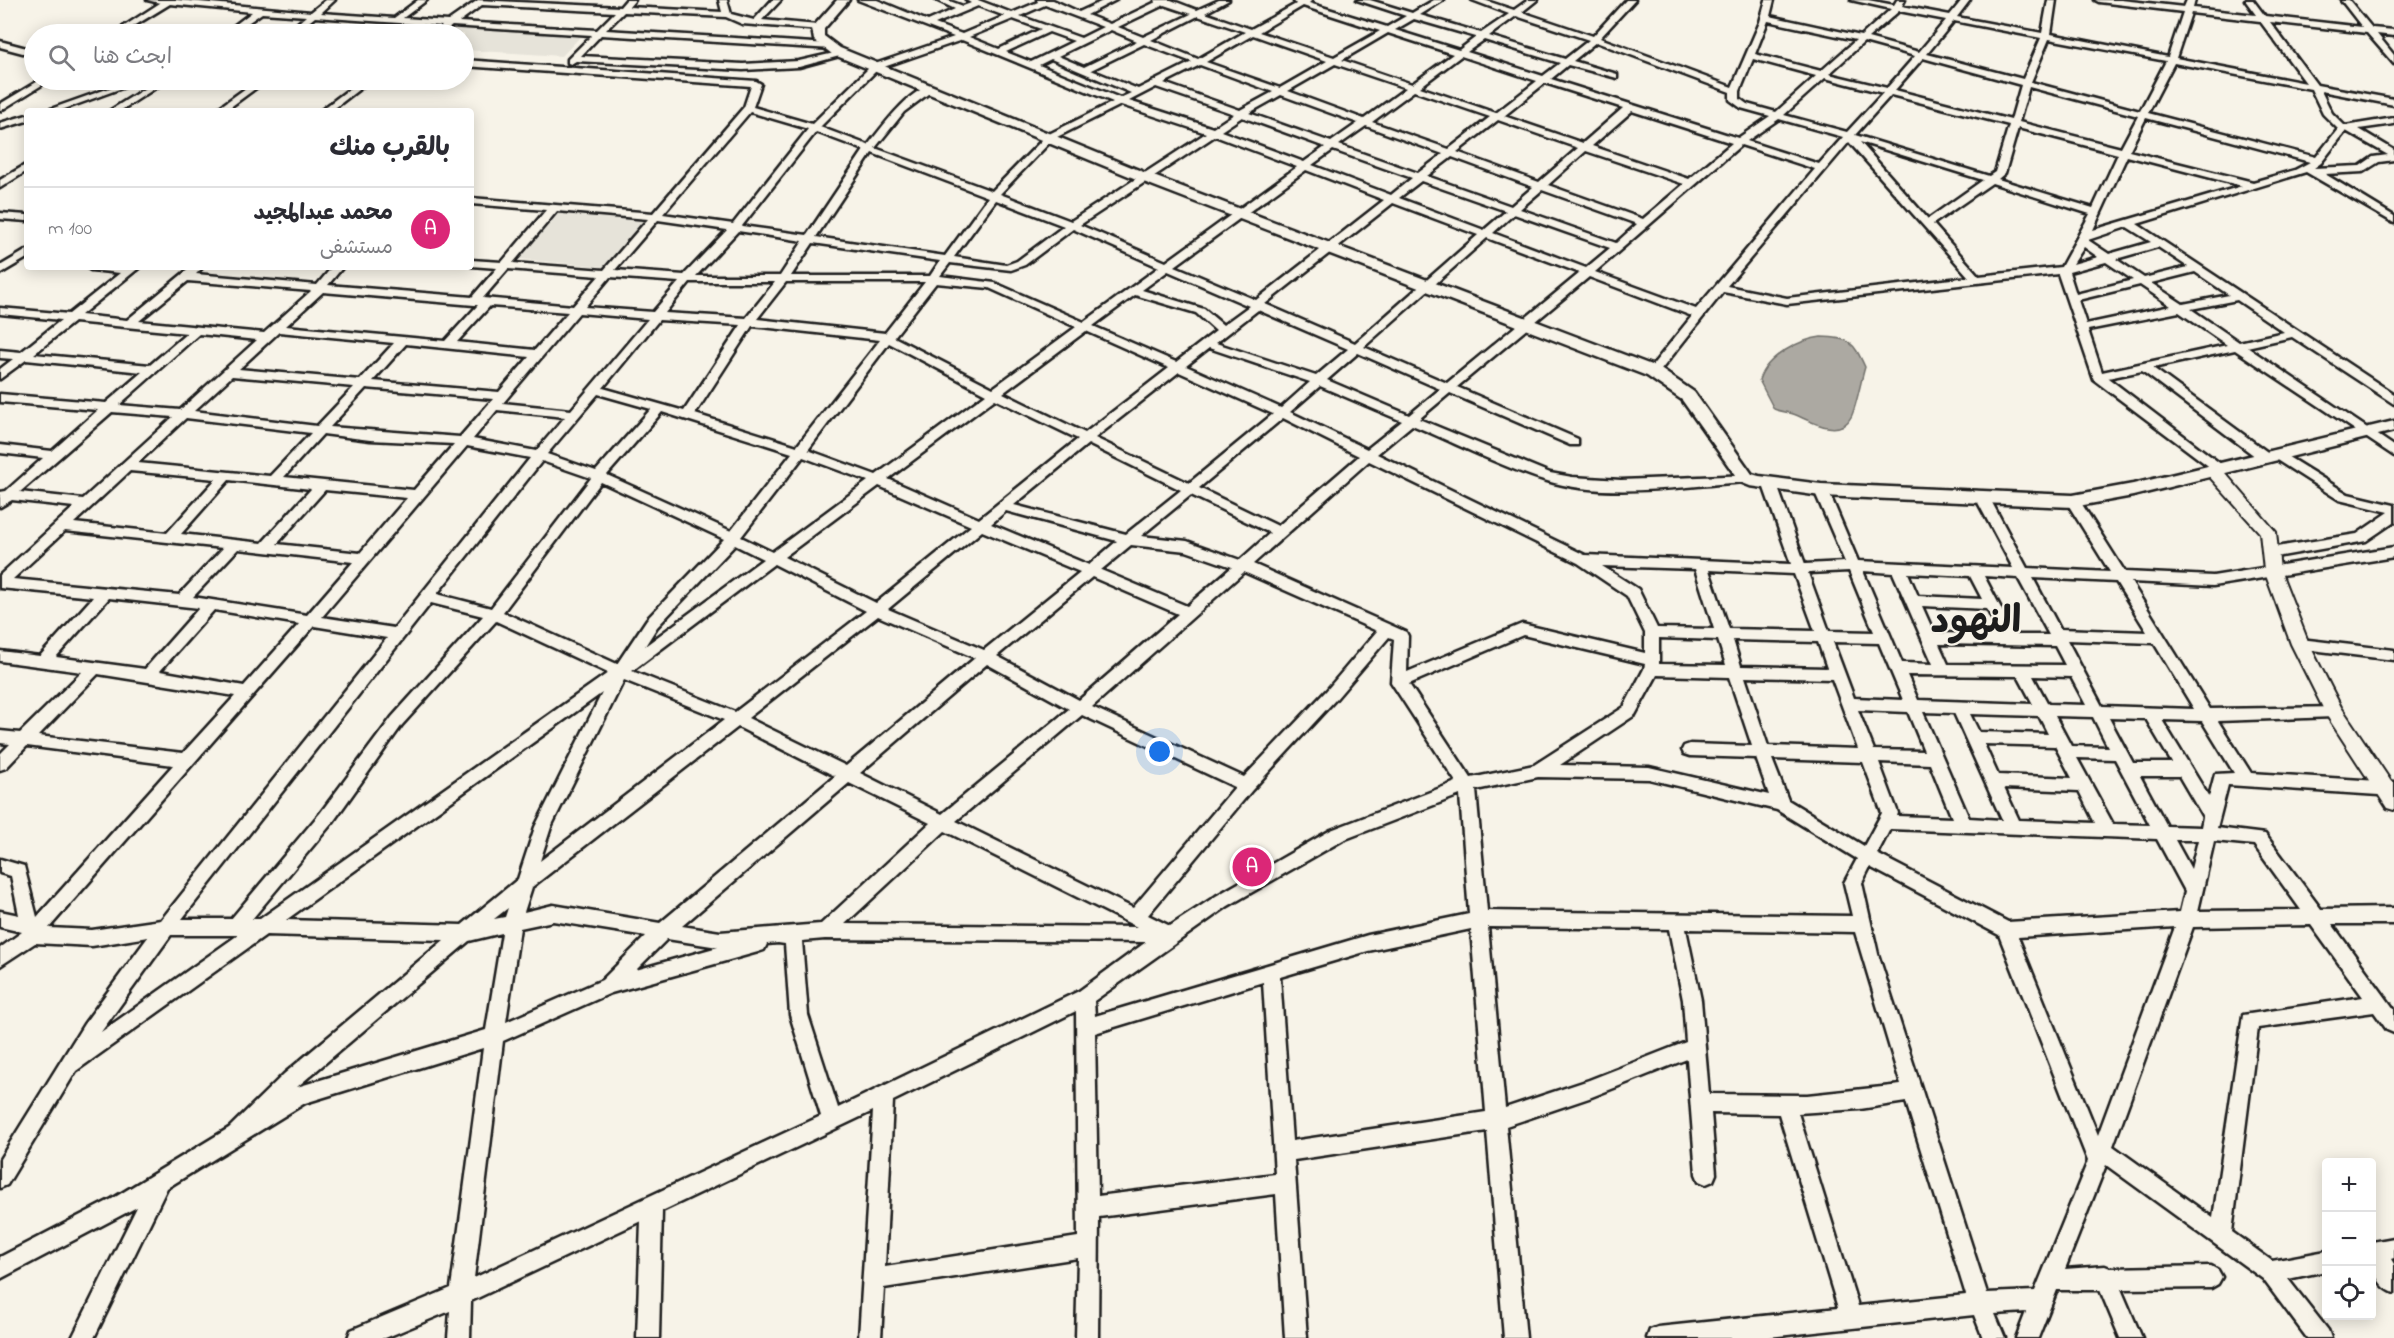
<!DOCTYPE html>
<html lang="ar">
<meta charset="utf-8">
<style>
:root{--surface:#fff;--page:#f2f2f3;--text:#2b2b33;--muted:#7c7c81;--line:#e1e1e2;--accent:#db2777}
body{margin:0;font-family:"Indie Flower","Playpen Sans Arabic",sans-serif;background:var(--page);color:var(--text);direction:rtl}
.controls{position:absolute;right:18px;bottom:18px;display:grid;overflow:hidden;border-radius:6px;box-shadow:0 3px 15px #0003}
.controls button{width:54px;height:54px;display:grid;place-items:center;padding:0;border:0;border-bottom:2px solid var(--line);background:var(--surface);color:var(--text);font:30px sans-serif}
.you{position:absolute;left:1160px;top:752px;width:21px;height:21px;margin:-15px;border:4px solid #fff;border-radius:50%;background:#1a73e8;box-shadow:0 0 0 9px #1a73e833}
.badge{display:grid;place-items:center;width:39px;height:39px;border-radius:50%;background:var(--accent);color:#fff;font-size:20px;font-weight:700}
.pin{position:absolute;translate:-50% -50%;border:3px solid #fff;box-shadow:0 2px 6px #0006}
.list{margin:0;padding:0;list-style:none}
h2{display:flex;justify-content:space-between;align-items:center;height:78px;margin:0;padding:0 24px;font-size:26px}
h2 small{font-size:20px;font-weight:400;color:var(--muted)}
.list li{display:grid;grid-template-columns:39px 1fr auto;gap:18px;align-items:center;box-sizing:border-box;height:84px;padding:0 24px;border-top:2px solid var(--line)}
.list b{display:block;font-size:22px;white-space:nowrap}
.list p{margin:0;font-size:20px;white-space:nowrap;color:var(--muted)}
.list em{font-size:20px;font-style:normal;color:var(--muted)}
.icon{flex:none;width:33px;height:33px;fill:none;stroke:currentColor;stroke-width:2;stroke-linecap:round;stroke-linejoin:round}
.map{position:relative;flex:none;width:2394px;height:1338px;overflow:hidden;direction:ltr}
.search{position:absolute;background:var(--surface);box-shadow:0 3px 15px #0003;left:24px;top:24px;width:450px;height:66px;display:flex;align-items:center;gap:15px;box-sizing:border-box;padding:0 21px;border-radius:33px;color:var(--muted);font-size:22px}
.panel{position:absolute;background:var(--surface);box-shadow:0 3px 15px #0003;left:24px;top:108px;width:450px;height:162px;border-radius:6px;direction:rtl}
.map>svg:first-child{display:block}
.built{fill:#e6e3d9}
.water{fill:#aca9a2;stroke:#72716c;stroke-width:1.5}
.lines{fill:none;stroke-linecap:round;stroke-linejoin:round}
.minor-casing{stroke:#1c1c1c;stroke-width:5}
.major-casing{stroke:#1c1c1c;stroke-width:4}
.highway-casing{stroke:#1c1c1c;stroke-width:5}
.minor{fill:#f7f3e8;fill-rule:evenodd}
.major{fill:#f7f3e8;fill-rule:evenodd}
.highway{fill:#f7f3e8;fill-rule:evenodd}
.labels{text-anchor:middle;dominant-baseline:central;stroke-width:4.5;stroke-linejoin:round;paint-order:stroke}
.town-label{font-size:38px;font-weight:bold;fill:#1c1c1c;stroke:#f7f3e8}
</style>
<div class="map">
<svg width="2394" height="1338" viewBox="0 0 2394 1338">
<rect width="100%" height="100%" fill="#f7f3e8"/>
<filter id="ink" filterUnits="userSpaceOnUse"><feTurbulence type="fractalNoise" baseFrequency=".0167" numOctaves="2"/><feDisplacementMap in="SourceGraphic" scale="12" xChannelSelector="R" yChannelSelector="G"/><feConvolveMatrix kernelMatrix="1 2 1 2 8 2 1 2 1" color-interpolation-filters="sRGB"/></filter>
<g filter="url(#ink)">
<g class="built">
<polygon points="460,26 581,36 562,56 464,50 464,34 450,34"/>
<polygon points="560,212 644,220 605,267 518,259"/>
</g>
<path class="water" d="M1821,337c29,1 32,4 44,30 -4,13 -9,41 -14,50 -11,22 -41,4 -55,-2 -7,-3 -15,-3 -22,-6l-15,-29c7,-23 39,-40 62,-43z"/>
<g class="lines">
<g class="minor-casing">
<g id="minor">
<path d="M147,0h30l134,12 15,-12h9l-14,13 73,5 24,-18h9l-24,18 45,3 30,-21 142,7 6,-7h9l-6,7 93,5 -3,-12h8l4,14 23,6 18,-20h9l-19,20 56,5 3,1v4l-79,-6 -16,-7 -102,-5 -18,18 223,14 3,1v4l-231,-14 -20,21 162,8 56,-3 44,-10 4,3 -48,13 -56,3 -167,-9 -5,3 -3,-1v-4l24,-24 -140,-9 -11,8h-9l10,-8 -127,-9 -21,17h-9l21,-18 -44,-3 -30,21h-9l29,-22 -82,-8 -49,30h-9l48,-31zM482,5l133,7 -18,18 -138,-8z"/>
<path d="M858,0h19l51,21 27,-12 -19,-9h11l16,6 8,-3 -5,-3h12l34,13 26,-11 -1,-2h16l26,12 26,-12h11l-29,15 23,9 46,-22 -1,-2h16l26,10 22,-10h10l-24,13 46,16 45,-25 -3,-4h19l-3,3 78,24 19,-11 -49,-16h13l42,13 22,-13h10l-24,15 61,18 28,-19 -37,-14h12l30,10 14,-10h9l-15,12 71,24 33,-36h9l-35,38 132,49 28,-65 6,-22h8l-4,16 91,20 30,-27 -40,-9h17l26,5 3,-5h8l-3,6 48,9 12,-15h8l-13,17 85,16 6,-33h8l-5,34 117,23 15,-45 -84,-10 -4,-2h26l63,7 3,-7h8l-2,8 63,7 -11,-15h8l12,16 97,11 -21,-27h8l23,28 22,2v6l-17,-2 17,21v9l-27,-31 -97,-11 47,63 77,14v6l-73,-14 11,22 13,13 49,-8v6l-35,5 35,21v10l-15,2 -16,10 -38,2 69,42v7l-88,-51 -169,52 257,170v10l-102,-67 -45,10 147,99v10l-159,-106 -82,18 117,86 1,3 -1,3h-10l-118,-89 -34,7 118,90 -1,3h-10l-121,-91 -36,-106 -271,30 -64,-12 -66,83 -4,1 -6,-4 45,-56 -103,-39 -132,110 121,52v6h-8l-120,-52 -31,26 131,54 22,4 49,3 130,-5 2,3 -7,4c-65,4 -139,18 -202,-2 -42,-13 -91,-38 -132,-55l-35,29 208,101 206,9 -28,-79 7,-4 7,4 28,79 40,-2 -31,-72 7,-4 7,4 30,71 155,7 -38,-71 7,-4 7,4 38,71 83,4 -44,-71 7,-4 5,1 47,74 88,4 181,-29v10l-181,29 -82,-4 79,127 129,-2 3,4 -3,4 -5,2 -116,4 33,52 143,9v14l-166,-11 -11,43 48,6 56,75 73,-1v16h-62l62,85v24l-7,-3 -13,-18 -116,16 -26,204 40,29 54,-10v20l-38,8 40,51 3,8h-24l-44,-59 -157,-114 -41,104 40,-3 5,2 101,-2 7,4 4,7 -4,7 -7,4 -90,1 21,49h-22l-20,-48h-43l-19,48h-22l10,-26 -31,2 10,24h-22l-9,-23 -214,23h-113l3,-8 8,-3 180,-19 -59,-194 -68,-1 5,61 -3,7 -7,3 -7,-3 -3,-7 -9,-115 -98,39 -83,28 20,212h-22l-17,-207 -193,29 13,178h-22l-9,-144 -177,23 -1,121h-22l2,-80 -194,30 -3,50h-22l14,-227 -211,100 -3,127h-22l4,-117 -170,80 -1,37h-22l2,-27 -65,27h-37l3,-8 100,-42 32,-240 -178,55 -138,85 -73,150h-22l65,-131 -137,72v-22l112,-58 117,-71 55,-54 160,-134 -178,-5 -190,136 -69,114 -7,3v-29l84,-135 64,-87 -56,9 -57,-3 -35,23v-18l22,-16 -22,-5v-16l19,4 -8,-39 -11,-3v-14l24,7 13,51 136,-152 -146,-19 -21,22 -6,2v-16l10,-10 -10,-1v-12l20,2 62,-61 -82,-11v-10l40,5 53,-59 -93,-9v-13l74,-68 -62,-7 -12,7v-15l6,-1 37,-33 -43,-5v-8l52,6 46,-41 -98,-8v-8l106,9 36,-31 -116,-12 -26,19v-10l13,-10 -13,-1v-8l21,2 40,-32 -61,-6v-6l69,6 51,-41 -29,-3 -5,-3h54l-59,48 46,5 64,-53h12l-7,7 121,11 15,-18h11l-15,18 144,12 25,-29 -26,-2v-6l31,2 44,-52 -75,-6v-6l182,15 91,-106 7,-21 -287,-20v-6l292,21 5,3 -8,23 59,17 60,-59 82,-28zM1045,5l58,22 -22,11 -61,-22zM1164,5l27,9 -48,23 -25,-10zM978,6l27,10 -43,18 -27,-10zM1303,6l77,25 -46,26 -75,-25zM1899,11l47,9 -27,32 -51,-14zM2191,13l69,8 46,62 -130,-25zM1198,16l47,16 -47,27 -47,-19zM1516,16l73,24 -24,19 -76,-23zM1013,19l28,10 -42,20 -30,-12zM1414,19l62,18 -17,13 -64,-20zM1768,21l88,19 -35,31 -66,-17zM1954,21l87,17 -18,41 -96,-25zM1111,30l26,11 -53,26 -26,-11zM1049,32l25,9 -43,21 -25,-10zM1388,33l65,21 -41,30 -70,-24zM1253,35l74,26 -47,27 -74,-26zM2049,39l117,22 -26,50 -109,-29zM962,40l151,62 -66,33 -55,56 -117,-43 29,-36 28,-21v-4c-20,-2 -52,43 -64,58l-48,-18 58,-58zM1484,40l76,23 -17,13 -76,-24zM1596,42l134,50v8l11,8 29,8 -32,22 -187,-59 17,-14 49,13v-4l-44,-13zM1864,42l51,14 -28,32 -58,-14zM1144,44l48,18 -54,27 -47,-19zM1461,56l76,25 -41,32 -76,-26zM1923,58l98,27 -10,35 -116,-30zM1051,59l80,34 -11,5 -81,-33zM1753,59l63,17 -40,36 -29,-8 -7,-5v-8zM2174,63l137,26 12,25 15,15 -22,28 -168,-44zM1335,64l71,24 -42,31 -76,-28zM1200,65l73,27 -33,18 -76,-27zM1825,78l58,15 -36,39 -63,-17zM1545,83l78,25 -40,35 -79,-27zM1156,87l78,27 -21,14 -84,-27zM2029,87l109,29 -17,32 -102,-26zM1414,91l76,26 -41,32 -77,-27zM1281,95l77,28 -27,19 -82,-29zM1891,95l118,30 -14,47 -6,4 -134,-41zM1121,105l85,28 -135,88 -71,-27 53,-55zM1632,111l100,32 -43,36 -97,-33zM750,112l58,17 -75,95 -70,-10zM1242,117l83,30 -21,15 -83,-31zM2146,118l164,44 -15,8 -42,12 -124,-31zM1779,119l64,18 -24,27 -72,-23zM1498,120l80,28 -39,34 -82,-30zM1366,126l77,28 -25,19 -79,-28zM2018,128l100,26 -25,54 -95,-29 7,-6zM2346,131l42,24 -15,2 -13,9 -46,2 7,-5zM816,132l48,18 -57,85 -65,-9zM1215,136l82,31 -131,95 -86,-37zM1849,142l120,135 -182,21 -60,-12zM1860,142l123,38 -55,39zM1741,145l74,24 -119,140 -101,-37zM1333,150l79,28 -21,17 -79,-30zM1586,151l98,33 -41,35 -95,-34zM872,153l116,44 -43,59 -129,-19zM2127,156l115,30 -149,44zM1452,157l81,30 -22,19 -84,-30zM1306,170l78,30 -128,100 -81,-34zM1421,181l85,30 -22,19 -85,-32zM1992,183l98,31 -29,53 -82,9 -46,-52zM1542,190l95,34 -21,19 -96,-34zM996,200l68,26 -47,35 -11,4 -52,-8zM1393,203l85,32 -123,108 -90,-39zM557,211l91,8 -44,51 -91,-7zM1514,214l96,34 -24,20 -93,-35zM658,220l69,10 -43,45 -69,-5zM2127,227l24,15 -42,12 -21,-14zM1073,229l86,38 -75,55 -89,-39 -55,-7 10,-13 61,7 14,-5zM738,231l65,10 -23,35h-84zM1487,238l93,35 -133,110 -83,-36zM813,243l127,18 -10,15h-139zM2084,247l14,10 -25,7zM2158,247l30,20 -44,11 -28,-19zM2106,262l27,18 -57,14 -7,-22zM508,269l91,7 -26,30 -90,-8zM1168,271l81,35 -26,19 -19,-16 -62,-19zM2195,272l34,23 -46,9 -32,-21zM610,277l69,5 -26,30 -68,-5zM188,281l123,10 -47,42 -125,-12zM690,282h85l-29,36 -81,-5zM786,282h139l-40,51 -128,-14zM936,283l53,5 87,39 -83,61 -99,-51zM2140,285l31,21 -85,18 -8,-24zM323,292l151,13h4l-33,36 -159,-15zM1135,295l61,18 20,18 -40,31 -83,-36zM2237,300l47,32 -45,10 -48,-33zM490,306l78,6 -33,38 -78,-8zM1258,310l90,39 -32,27 -100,-33zM2179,312l48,33 -125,27 -14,-42zM579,313l69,6 -77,91 -68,-7zM659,320l82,5 -57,86 -81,-23zM74,322l113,11 -37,32 -116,-11zM752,326l128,14 -83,106 -102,-32zM1086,331l83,37 -84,65 -82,-40zM279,332l115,11 -34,37 -121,-11zM199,334l58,6 -77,70 -61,-5zM889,343l97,51 -110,81 -68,-25zM406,344l123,13 -30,35 -126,-11zM1209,348l101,34 -29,26 -95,-42zM1358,353l82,36 -31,26 -82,-35zM1179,372l94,42 -84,69 -94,-45zM232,376l122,11 -37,39 -123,-15zM1320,386l82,35 -35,28 -77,-37zM366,388l127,11 -33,38 -130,-10zM598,394l53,15 -55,62 -49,-17zM995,399l83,40 -99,80 -91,-40zM497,410l68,7 -29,34 -63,-12zM112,412l61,5 -90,82 -63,-7zM662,412l130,41 -61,78 -124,-56zM186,418l125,15 -41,43 -132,-13zM1283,418l76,38 -81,70 -79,-38zM323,434l47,6 84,4 -40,46 -130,-13zM1088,444l93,46 -55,44 -112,-29zM467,446l63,12 -136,170 -72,-11zM803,457l65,24 -96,71 -31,-15zM542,461l49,17 -100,130 -54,-14zM1369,461l209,102 49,33 18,37v20l-123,-29 -115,48 1,-36 -2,-4 -153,-68zM130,471l86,8 -49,54 -93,-10zM229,480l82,9 -49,54 -81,-9zM601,482l123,57 -77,80 -30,45 -114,-52zM879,486l92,40 -95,77 -92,-46zM325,490l82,8 -47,55 -83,-9zM1191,495l79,38 -30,27 -53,-19 -46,-5zM1006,511l111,30 -28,24 -98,-41zM65,531l158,17 -44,47 -166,-16zM982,531l98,41 -96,78 -96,-41zM735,545l28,14 -118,87 12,-19zM1131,545l55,6 46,16 -45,39 -86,-36zM238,549l115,13 -46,53 -114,-18zM774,564l92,47 -131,101 -103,-41zM1602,566l93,3 19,60 -57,-1 -19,-39zM1709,570l85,4 21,57 -86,-2zM1849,571l25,61 -45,-1 -21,-58zM1863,571l30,2 40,91 -31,-1zM1244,572l133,59 -51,60 -82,86 -152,-70zM1908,573l62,3 12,23 -64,-3zM1984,576l34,2 31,57h-34zM1092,577l86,37 -99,86 -82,-44zM2033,578l83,4 31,50 -87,-3zM109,598l90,10 -54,61 -89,-12zM431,603l52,13 -91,101 -71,95 -90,107h-49zM1922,606l65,3 13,25 -66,-1zM214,610l85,14 -55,62 -84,-15zM878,616l97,42 -129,108 -98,-48zM496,621l112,52 -348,246h-8l81,-97 69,-97zM314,626l73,12 -226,282 -69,10 -43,-2zM1523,635l122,29 -1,5 -20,38 -90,58 -63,13 -62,-94zM1389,637l5,2 -3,43 65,100 -125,48 -115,66 -46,30 -22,-11 104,-125 84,-91zM1659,638l59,2 8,25 -67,-1zM1733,640l85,2 9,26 -86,-2zM2067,640l87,3 40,66 -92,-3zM1833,642l46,1 24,57 -49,-2zM1939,644l116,2 10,19 -117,-1zM987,664l82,45 -127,105 -82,-41zM98,674l137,22 -52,57 -145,-17zM1657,675l72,2 23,69 -62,-2 -6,2 -2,4 2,4 6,2 66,2 13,37 -120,-28 -89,-2 75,-50zM1907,675l111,1 15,28 -115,-4zM2033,676l38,1 15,28 -38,-1zM1745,677l87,2 26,70 -90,-3zM624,680l100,40 -184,141 11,-34zM602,693l-67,134 -17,52 -56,46 -176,-5zM1858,710l50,2 16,39 -50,-1zM1923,712l31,1 48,107 -33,-2zM1970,714l69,2 9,18 -69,-2zM1082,715l153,72 -102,121 -177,-87zM2055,716l38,1 15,30 -37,-1zM2109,718l37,1 26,44h-39zM2162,720l40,1 32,52 -19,1 -6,23zM738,727l97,49 -175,147 -107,-18 -29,7 8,-25zM1984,744l71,2 17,32 -74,-3zM2077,758l38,1 35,66 -37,-1zM1772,759l91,3 19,51 -18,33 -76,-46zM1879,762l51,2 22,54 -55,-2 1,-3zM2140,776h39l24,41 -2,10 -34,-1zM1538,777l111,2 128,31 80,49 -13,24 8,33 -365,-5 -11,-121zM849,783l81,40 -109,101 -101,8 -38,-6zM2004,788l75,3 16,32 -76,-3zM1460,795l9,119 -101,21 -273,81 -1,-15 134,-95 115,-66zM1890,829l267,10 28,52 -5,21 -172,10 -131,-68zM945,831l192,96 -292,-3zM2175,840h23l-7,29zM2214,841l40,4 47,65 -103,1zM1870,867l129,68 89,226 -53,130 -48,2 -109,-339 -16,-71zM508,908l-3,9 -11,2zM553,921l93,15 -44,44 -96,42 14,-94zM2311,925l52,72 -120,18 -30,203 -100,-72 80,-219zM1488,927l181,2 14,71 3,42 -97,38 -84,28zM2175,927l-77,208 -80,-198zM1471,929l15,183 -194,29 -12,-164 88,-26zM1686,929l169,3 46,153 -94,10 -98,-1 -8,-94zM502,933l-16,97 -189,57 172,-146zM171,935h67l-137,97zM667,939l51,8 -82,23zM825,939l321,3 -67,49 -241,117 -30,-93 -6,-74zM778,943l7,1 5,71 31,101 -347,162 29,-237 108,-48 147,-41 6,-2 3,-6zM1263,982l12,192 -177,22 -3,-163zM1076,1011l2,226 -193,30 8,-166zM1906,1102l60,193 -108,11 -60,-193 62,-4z"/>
<polygon points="0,41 34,50 34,56 0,47"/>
<polygon points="40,80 50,80 0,111 0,104"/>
<polygon points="132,80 144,80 59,111 45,111"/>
<polygon points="158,80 168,80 120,111 109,111"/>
<polygon points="257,80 267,80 225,111 214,111"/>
<polygon points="361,80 371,80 331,111 320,111"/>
<polygon points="27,115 27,121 0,129 0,123"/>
<polygon points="27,164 27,171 0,188 0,180"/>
<polygon points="0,213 27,215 27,221 0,219"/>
<polygon points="27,250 27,258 0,274 0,266"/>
<polygon points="2277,450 2348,494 2394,505 2394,522 2366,541 2270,558 2265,556 2263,553 2270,548 2357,534 2389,512 2339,500 2272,457 2271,454 2272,451"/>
<polygon points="2300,639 2394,650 2394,660 2295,648 2293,644 2295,640"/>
<path d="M2394,1238v20l-3,1 3,5v29c-22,-9 -22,-31 -22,-51z"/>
</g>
</g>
<g class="major-casing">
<polygon id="major" points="2213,465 2219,466 2276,532 2280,570 2309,644 2341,707 2394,786 2394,810 2387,808 2327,716 2291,644 2264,570 2260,533 2207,474 2205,470 2207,466"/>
</g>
<g class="highway-casing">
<polygon id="highway" points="837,0 849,0 824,29 824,36 840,48 1151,175 1659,368 1694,392 1752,474 1759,476 1821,484 2073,495 2133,484 2394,421 2394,431 2133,496 2073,507 1821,496 1750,486 1740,482 1682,400 1647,376 1141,181 832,54 814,40 812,28"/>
</g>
<use href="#minor" class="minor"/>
<use href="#major" class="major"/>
<use href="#highway" class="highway"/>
</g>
</g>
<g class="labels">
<g class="town-label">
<text x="1976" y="623">النهود</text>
</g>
</g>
</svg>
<div class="controls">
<button>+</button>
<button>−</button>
<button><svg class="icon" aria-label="locate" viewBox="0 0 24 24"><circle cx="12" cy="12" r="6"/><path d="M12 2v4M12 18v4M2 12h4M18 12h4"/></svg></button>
</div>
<div class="you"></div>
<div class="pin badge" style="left:1252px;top:867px">A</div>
<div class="search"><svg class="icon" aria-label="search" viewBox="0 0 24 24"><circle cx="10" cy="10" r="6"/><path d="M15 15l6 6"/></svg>ابحث هنا</div>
<section class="panel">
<h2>بالقرب منك<small></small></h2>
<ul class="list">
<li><span class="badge">A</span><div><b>محمد عبدالمجيد</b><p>مستشفى</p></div><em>100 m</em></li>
</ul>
</section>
</div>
